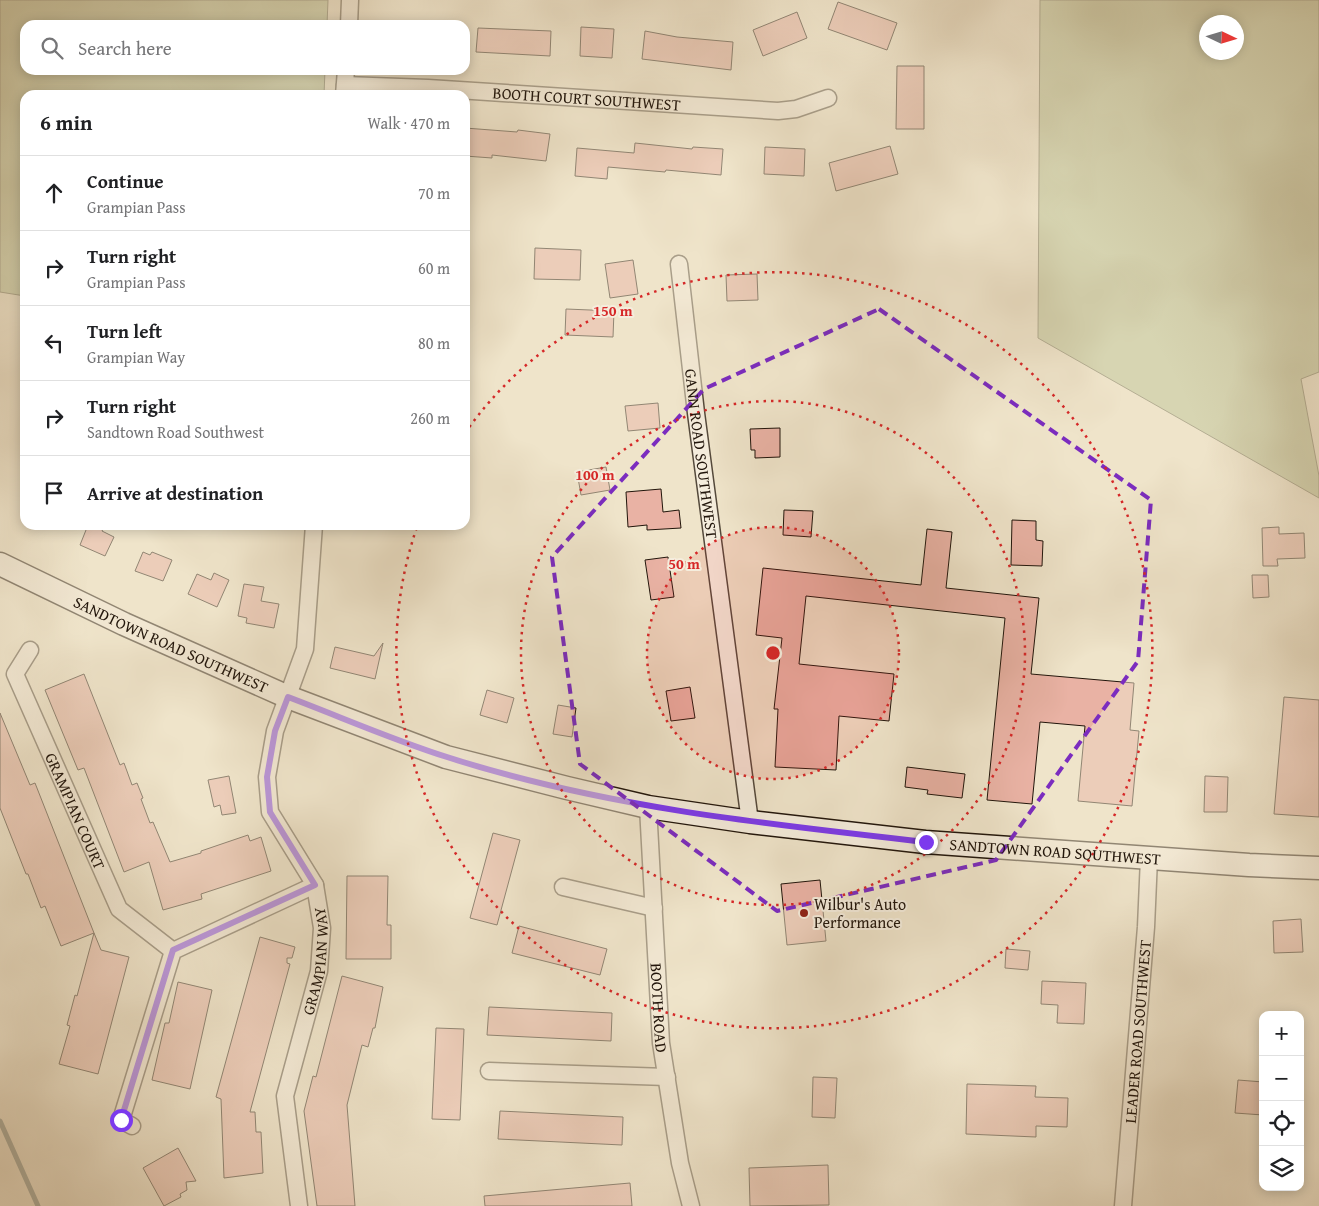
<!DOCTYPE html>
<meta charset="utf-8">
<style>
:root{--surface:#fff;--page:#f6f6f6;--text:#202124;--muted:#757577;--line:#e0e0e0}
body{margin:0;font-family:"Gentium Book Plus",serif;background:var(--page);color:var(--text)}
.controls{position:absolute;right:15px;bottom:15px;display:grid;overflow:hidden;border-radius:10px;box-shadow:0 2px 12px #0003}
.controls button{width:45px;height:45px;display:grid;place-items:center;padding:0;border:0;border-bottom:1px solid var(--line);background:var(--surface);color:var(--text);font:25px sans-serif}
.compass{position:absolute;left:1199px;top:15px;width:45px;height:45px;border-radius:50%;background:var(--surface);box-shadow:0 2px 12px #0003;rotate:94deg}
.stop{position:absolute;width:15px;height:15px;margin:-11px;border:4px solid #7c3aed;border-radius:50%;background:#fff}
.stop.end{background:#7c3aed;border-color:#fff;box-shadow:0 1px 5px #0008}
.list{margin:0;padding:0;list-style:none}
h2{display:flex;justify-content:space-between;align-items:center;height:65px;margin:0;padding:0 20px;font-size:21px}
h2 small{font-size:16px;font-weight:400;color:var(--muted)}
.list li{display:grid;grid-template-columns:32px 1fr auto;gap:15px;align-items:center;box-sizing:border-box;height:75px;padding:0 20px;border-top:1px solid var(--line)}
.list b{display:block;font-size:19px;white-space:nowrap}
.list p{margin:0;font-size:16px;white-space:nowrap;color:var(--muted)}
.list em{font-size:16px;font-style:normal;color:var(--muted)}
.icon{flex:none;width:28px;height:28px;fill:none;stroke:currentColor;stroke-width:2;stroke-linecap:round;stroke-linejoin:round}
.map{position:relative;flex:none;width:1319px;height:1206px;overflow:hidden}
.search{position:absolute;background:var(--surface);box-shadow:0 2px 12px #0003;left:20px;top:20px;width:450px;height:55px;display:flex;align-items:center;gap:12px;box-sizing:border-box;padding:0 18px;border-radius:15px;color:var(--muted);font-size:19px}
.panel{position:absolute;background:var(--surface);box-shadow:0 2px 12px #0003;left:20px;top:90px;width:450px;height:440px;border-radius:15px}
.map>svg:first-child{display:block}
.green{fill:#bac496;stroke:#6e6c50;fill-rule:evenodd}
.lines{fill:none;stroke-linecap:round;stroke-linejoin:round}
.stream{stroke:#6a7a73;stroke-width:5}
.building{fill:#e9b2a4;stroke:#21150b}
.street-casing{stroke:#54493b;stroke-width:19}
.secondary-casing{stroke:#21150b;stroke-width:25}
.street{stroke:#f5eddd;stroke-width:16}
.secondary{stroke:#f5eddd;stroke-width:22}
.route{stroke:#7c3aed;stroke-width:6}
.marked{fill:none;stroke:#7b2cbf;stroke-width:4;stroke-dasharray:10 6;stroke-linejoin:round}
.ring{fill:none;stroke:#d62828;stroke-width:2.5;stroke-dasharray:2.5 5}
.poi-dot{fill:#8f2418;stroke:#f5eddd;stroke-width:2}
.labels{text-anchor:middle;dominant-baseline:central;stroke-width:4;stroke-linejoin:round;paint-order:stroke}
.street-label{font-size:16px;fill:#21150b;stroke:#f5eddd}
.poi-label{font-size:16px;fill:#21150b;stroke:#f5eddd;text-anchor:start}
.centre{fill:#d62828;stroke:#f5eddd;stroke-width:2.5}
.ring-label{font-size:15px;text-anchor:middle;font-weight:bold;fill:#d62828;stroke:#f5eddd;stroke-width:4;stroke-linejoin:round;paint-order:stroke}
</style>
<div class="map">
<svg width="1319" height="1206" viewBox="0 0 1319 1206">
<rect width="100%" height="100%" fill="#efe4ca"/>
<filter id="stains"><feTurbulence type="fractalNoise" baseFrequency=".004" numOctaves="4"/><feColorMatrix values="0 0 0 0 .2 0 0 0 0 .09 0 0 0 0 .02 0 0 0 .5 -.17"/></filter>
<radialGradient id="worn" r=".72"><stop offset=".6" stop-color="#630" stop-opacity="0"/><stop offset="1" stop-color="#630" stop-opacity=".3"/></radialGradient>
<g class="green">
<polygon points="0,0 328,0 327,25 25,25 25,70 325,70 324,95 25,95 25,296 0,292"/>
<path d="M1040,0h279v372l-18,7 18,97v22l-281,-160zM1206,22h30v30h-30z"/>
</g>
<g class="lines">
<polyline class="stream" points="0,1121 38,1206"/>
</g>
<g class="building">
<polygon points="838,2 897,23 887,50 828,29"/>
<polygon points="797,12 807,38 763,56 753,30"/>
<polygon points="581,27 614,29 612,58 580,56"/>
<polygon points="478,28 551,31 550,56 476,52"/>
<polygon points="645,31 677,37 733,42 731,70 642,59"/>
<polygon points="897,66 924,66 924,129 896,129"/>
<polygon points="465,128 517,132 518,130 550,134 546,161 492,155 492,158 465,156"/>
<polygon points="635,143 692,149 693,147 723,149 721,175 666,170 665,172 608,167 607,179 575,176 577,148 634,153"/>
<polygon points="890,146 898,174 836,191 829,163"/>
<polygon points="765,147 805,149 804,176 764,174"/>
<polygon points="535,248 581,250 580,280 534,279"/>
<polygon points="633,260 638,294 610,298 605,264"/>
<polygon points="757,274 758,300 727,301 726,275"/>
<polygon points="566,309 614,311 613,337 565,335"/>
<polygon points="658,403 660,428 628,431 625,406"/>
<polygon points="780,428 780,457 755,458 755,450 751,450 750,429"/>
<polygon points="606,467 610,490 581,495 577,472"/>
<polygon points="661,489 663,512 679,510 681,528 647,530 647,525 628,527 626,492"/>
<polygon points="784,510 813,511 811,537 783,535"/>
<polygon points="1012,520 1036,521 1036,540 1043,541 1042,566 1011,565"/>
<polygon points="88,525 105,525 102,531 114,537 105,556 80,545"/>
<polygon points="1279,527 1279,534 1304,533 1305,558 1277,559 1278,566 1263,566 1262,528"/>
<polygon points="927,529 952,532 946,588 1039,598 1031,674 1134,683 1130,730 1139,731 1132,806 1078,801 1085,726 1040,722 1032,804 987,800 1005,618 806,596 799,664 894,674 889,721 839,716 836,770 775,767 778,709 774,709 782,638 756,635 763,568 921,585"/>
<polygon points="143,552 150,555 152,552 172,560 163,581 135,571"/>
<polygon points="668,557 674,597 651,600 645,560"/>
<polygon points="214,573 229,580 217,607 188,594 197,574 211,580"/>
<polygon points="1252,575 1268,575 1269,597 1253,598"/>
<polygon points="244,584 264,587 261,601 279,604 274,628 246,623 247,618 238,616"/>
<polygon points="383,643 375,679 330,668 335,647 374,656"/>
<polygon points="84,674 120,765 124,763 132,785 137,783 143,798 141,799 150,823 153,822 170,862 201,853 201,851 248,835 250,841 261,837 271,871 201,894 202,899 163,910 149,862 124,872 84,768 78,770 45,690"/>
<polygon points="690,687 695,718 671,721 666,691"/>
<polygon points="487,690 514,698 507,723 480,715"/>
<polygon points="1284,697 1319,700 1319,817 1274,814"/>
<polygon points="558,705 576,708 572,737 553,734"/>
<polygon points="0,713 30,785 35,783 94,933 61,946 45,906 41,908 28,874 26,874 0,808"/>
<polygon points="907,767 965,774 962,798 927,794 928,790 905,787"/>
<polygon points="229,776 236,813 222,815 220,805 214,807 208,780"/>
<polygon points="1205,776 1228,777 1227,812 1204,812"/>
<polygon points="493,833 520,840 497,925 470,918"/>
<polygon points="347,876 388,876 387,925 391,925 391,959 346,959"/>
<polygon points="820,880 826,941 787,945 781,884"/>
<polygon points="1301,919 1303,952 1274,953 1273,921"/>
<polygon points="519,926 607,949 600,975 512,953"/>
<polygon points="94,933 101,950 129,957 98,1074 59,1064 70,1026 67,1025 75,995 77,996"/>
<polygon points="260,937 295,947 292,958 287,958 287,963 290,964 250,1112 255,1112 256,1132 261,1132 263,1173 224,1178 221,1099 216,1097"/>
<polygon points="1006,949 1030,951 1028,970 1005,968"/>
<polygon points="342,976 383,987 375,1028 373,1028 368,1047 362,1045 347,1105 355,1206 317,1206 304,1111 313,1076 316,1077"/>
<polygon points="1042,981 1086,983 1084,1024 1057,1023 1058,1005 1041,1004"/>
<polygon points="178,982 212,990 190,1089 152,1080 165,1023 169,1023"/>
<polygon points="489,1007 612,1013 611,1041 487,1035"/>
<polygon points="436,1028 464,1029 460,1120 432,1119"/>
<polygon points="813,1077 837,1078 835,1118 812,1117"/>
<polygon points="1238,1080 1263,1082 1263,1115 1235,1113"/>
<polygon points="967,1084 1036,1086 1035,1097 1068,1098 1067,1127 1036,1126 1036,1137 966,1134"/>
<polygon points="500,1111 623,1117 622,1145 498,1139"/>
<polygon points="178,1148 196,1181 186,1182 187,1190 180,1194 181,1197 164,1206 143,1168"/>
<polygon points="828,1165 829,1205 750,1206 749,1168"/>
<polygon points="630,1183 632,1206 485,1206 484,1196"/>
</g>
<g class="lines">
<g class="street-casing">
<g id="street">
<polyline points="349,25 350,0"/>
<path id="s1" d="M345,85l83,3 350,23 18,-2 32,-11"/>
<polyline points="344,95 346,70"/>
<path id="s2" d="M679,264l17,149 54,409"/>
<path id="s3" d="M30,650l-15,24 104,235 54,42"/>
<path id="s4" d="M648,807l13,236 19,120 11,43"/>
<polyline points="563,887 654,908"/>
<polyline points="489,1071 667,1077"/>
<polyline points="132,1126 121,1120 173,951 315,885"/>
<path id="s5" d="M299,1206l-14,-110 34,-125 3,-43 -7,-43 -45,-73 -3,-35 8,-46 30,-82 9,-124"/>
<path id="s6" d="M1123,1206l23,-279 3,-69"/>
</g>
</g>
<g class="secondary-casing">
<g id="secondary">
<path id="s7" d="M0,564l124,60 164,73 158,60 121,31 81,19 102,15 175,20 324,23 70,3"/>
</g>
</g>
<use href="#street" class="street"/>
<use href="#secondary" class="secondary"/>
</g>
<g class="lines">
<path class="route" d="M121,1120l52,-170 142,-65 -45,-73 -3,-35 8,-46 13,-34c53,20 105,43 159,60 155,50 317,67 479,85"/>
</g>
<path d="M0 0H1319V1206H0ZM879,309l272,191 -13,161 -142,199 -219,51 -197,-147 -28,-207 152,-168z" fill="#efe4ca" fill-opacity=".55" fill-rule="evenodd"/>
<path class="marked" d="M879,309l272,191 -13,161 -142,199 -219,51 -197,-147 -28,-207 152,-168z"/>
<circle cx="773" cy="653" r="126" fill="#d62828" fill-opacity=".12"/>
<g class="ring">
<circle cx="773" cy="653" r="126"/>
<circle cx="773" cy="653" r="252"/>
<path d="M465 433A378 378 0 1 1 417 527"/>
</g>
<circle class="poi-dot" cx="804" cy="913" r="5"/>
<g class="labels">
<g class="street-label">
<text stroke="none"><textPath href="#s1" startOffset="242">BOOTH COURT SOUTHWEST</textPath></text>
<text stroke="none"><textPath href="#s2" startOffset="191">GANN ROAD SOUTHWEST</textPath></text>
<text stroke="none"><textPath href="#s7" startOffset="189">SANDTOWN ROAD SOUTHWEST</textPath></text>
<text stroke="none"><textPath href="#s3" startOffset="178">GRAMPIAN COURT</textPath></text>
<text stroke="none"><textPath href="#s7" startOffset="1104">SANDTOWN ROAD SOUTHWEST</textPath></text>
<text stroke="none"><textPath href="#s5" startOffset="250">GRAMPIAN WAY</textPath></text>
<text stroke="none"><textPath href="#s4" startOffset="201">BOOTH ROAD</textPath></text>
<text stroke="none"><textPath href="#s6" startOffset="175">LEADER ROAD SOUTHWEST</textPath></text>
</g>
<g class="poi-label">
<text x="814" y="904">Wilbur's Auto<tspan x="814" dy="18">Performance</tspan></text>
</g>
</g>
<circle cx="773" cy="653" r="8" class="centre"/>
<g class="ring-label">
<text x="613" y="316">150 m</text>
<text x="595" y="480">100 m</text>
<text x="684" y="569">50 m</text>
</g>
<rect width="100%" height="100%" filter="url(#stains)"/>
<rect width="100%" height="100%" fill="url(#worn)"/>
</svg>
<div class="controls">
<button>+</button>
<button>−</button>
<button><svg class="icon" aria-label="locate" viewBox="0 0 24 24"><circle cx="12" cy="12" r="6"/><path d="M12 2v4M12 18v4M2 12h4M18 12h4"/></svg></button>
<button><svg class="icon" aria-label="layers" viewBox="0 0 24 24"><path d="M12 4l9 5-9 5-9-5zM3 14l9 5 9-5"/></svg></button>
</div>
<svg class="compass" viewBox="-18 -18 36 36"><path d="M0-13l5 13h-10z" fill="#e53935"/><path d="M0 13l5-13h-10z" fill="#757577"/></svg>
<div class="stop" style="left:121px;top:1120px"></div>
<div class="stop end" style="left:926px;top:842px"></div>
<div class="search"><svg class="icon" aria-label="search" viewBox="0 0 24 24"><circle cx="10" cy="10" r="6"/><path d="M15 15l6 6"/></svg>Search here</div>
<section class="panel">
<h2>6 min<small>Walk · 470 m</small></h2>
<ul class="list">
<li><svg class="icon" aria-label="ahead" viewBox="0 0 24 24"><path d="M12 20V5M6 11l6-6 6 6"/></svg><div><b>Continue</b><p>Grampian Pass</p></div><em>70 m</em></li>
<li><svg class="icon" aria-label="right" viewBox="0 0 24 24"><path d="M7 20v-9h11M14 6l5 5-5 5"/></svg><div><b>Turn right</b><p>Grampian Pass</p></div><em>60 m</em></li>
<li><svg class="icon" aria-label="left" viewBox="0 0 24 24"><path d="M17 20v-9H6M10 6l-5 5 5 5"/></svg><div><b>Turn left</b><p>Grampian Way</p></div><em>80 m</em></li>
<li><svg class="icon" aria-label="right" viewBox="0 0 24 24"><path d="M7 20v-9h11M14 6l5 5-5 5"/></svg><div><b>Turn right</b><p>Sandtown Road Southwest</p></div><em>260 m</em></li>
<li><svg class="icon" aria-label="arrive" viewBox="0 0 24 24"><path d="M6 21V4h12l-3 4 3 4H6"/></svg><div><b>Arrive at destination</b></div></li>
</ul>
</section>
</div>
